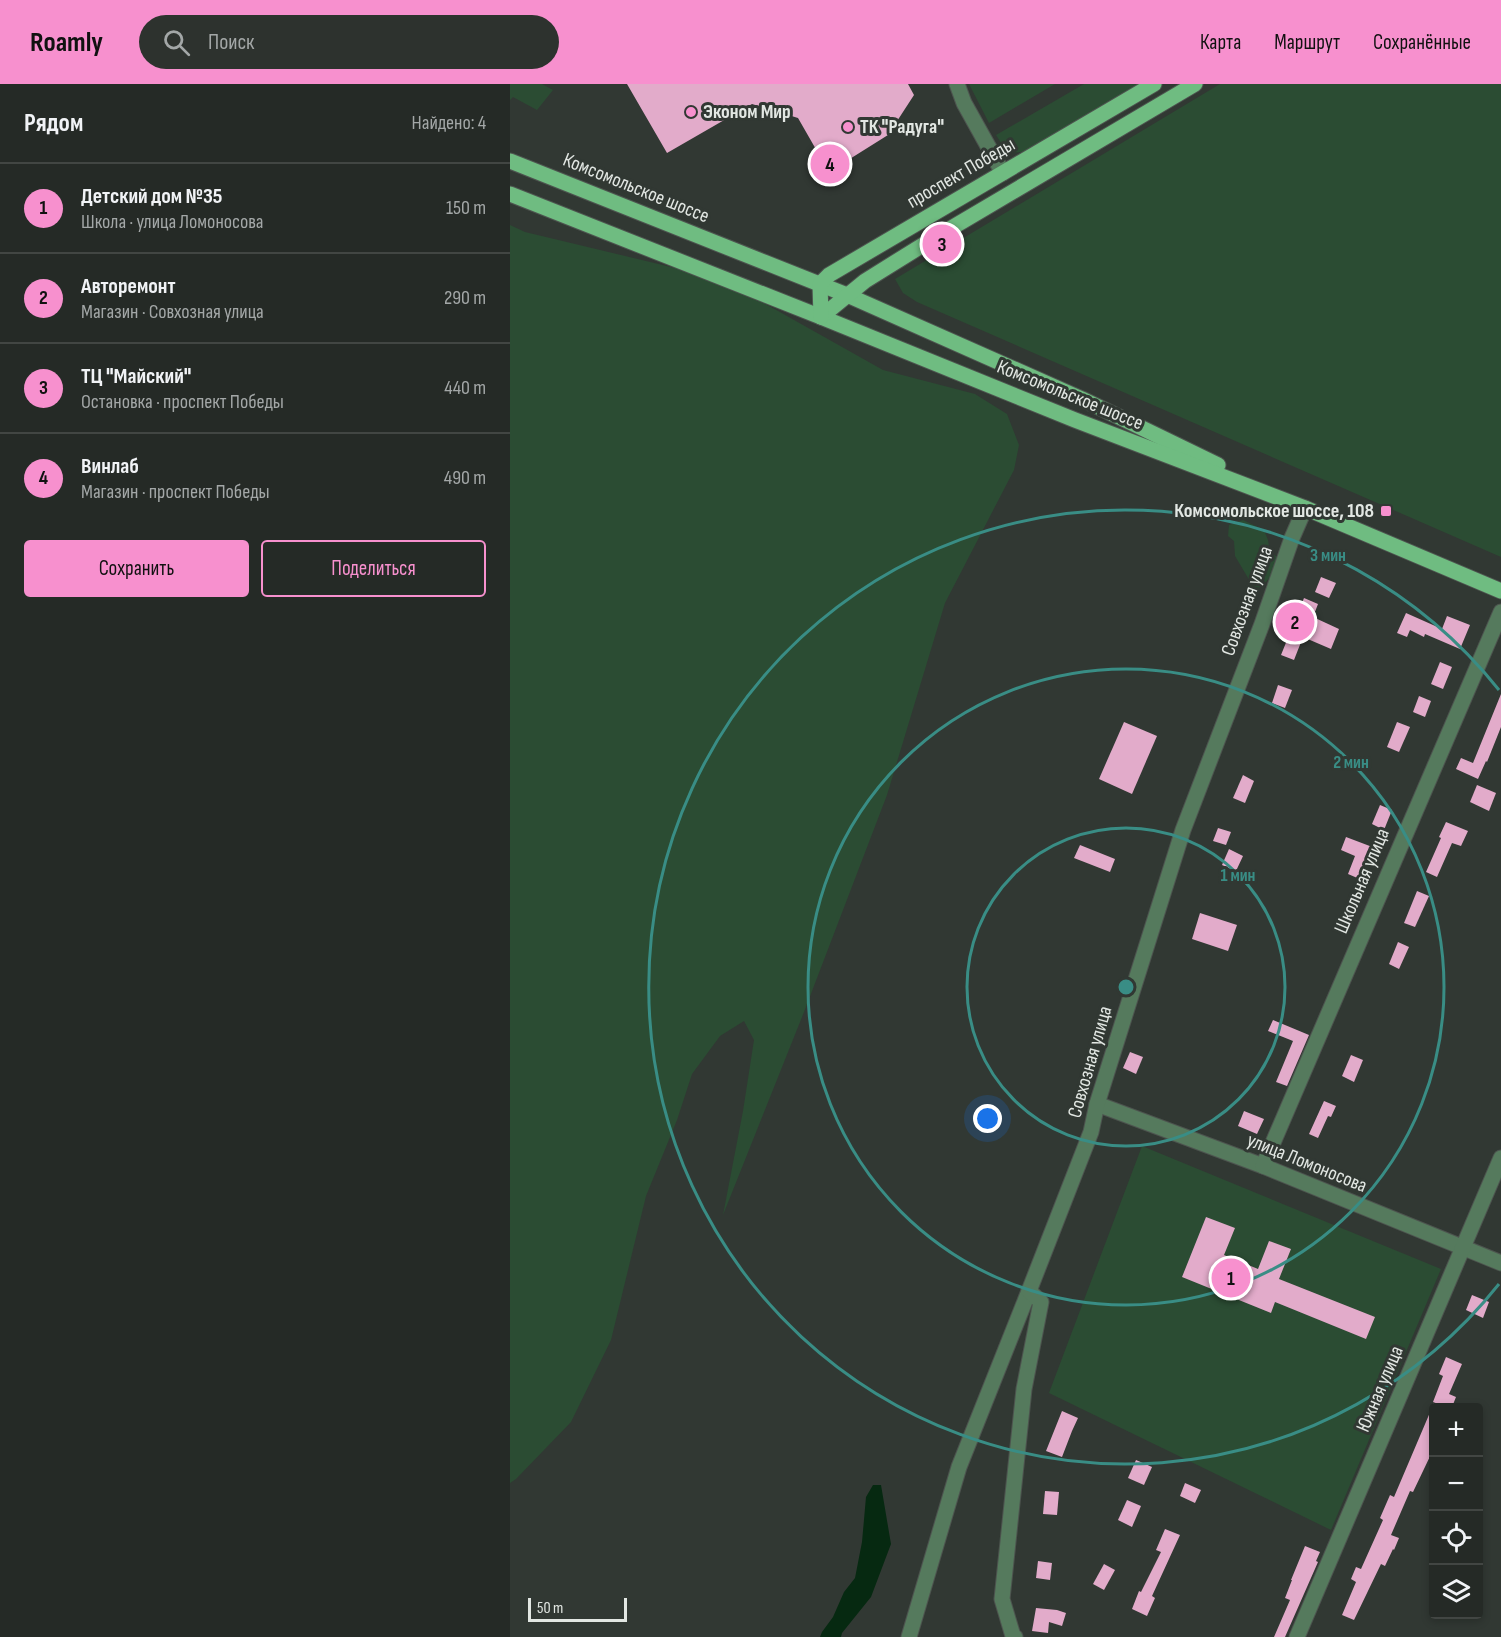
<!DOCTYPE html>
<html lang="ru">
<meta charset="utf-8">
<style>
:root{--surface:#252a26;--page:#2d322e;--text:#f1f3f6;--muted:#a3a7a7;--line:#424643;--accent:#f790ce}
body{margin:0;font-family:"Sofia Sans Condensed",sans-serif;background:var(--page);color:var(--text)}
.controls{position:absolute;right:18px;bottom:18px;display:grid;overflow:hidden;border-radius:6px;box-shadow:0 3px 9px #0003}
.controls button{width:54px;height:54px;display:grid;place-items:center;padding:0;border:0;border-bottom:2px solid var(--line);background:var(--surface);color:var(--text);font:30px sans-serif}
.scale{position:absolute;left:18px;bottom:15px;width:99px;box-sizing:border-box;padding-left:6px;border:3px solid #e2e7e3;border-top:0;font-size:16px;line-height:21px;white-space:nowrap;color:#e2e7e3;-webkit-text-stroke:4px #313833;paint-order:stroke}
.you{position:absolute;left:478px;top:1035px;width:21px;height:21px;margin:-15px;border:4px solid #fff;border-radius:50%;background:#1a73e8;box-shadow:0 0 0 9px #1a73e833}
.badge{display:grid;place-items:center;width:39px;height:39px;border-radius:50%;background:var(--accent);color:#111;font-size:20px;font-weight:700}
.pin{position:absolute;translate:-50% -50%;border:3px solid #fff;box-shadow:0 2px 6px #0006}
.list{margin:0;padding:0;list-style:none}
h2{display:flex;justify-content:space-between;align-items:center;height:78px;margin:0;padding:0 24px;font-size:26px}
h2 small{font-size:20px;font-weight:400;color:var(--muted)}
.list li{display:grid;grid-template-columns:39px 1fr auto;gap:18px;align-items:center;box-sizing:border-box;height:90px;padding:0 24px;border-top:2px solid var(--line)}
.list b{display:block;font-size:22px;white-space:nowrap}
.list p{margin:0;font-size:20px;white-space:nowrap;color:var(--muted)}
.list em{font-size:20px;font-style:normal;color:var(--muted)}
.actions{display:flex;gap:12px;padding:18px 24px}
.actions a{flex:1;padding:14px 0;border:2px solid var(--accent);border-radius:6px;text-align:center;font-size:21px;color:var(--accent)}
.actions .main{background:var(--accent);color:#111}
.icon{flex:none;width:33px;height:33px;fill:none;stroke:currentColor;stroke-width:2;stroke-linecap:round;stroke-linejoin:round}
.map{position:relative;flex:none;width:991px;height:1553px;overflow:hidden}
header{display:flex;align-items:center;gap:36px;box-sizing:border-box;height:84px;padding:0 30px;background:var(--accent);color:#111}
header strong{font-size:28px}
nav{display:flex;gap:33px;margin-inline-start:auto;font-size:21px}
.search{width:420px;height:54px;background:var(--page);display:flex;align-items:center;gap:15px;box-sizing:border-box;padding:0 21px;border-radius:33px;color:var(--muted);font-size:22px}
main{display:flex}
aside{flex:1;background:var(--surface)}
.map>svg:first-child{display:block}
.green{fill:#2b4c33}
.water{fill:#062911}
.building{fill:#e2abca}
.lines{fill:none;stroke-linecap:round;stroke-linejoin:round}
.minor-casing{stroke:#4d544f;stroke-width:17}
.major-casing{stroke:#4d544f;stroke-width:17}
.minor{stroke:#557a5d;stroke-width:15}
.major{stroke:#6fbc81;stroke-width:15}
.ring{fill:none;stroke:#398d85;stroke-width:3}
.poi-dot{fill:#f790ce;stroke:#313833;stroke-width:2}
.labels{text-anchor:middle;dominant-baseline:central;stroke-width:6;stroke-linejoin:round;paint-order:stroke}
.poi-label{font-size:20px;font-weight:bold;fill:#e2e7e3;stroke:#313833;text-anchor:start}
.street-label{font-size:20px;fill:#e2e7e3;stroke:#313833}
.centre{fill:#398d85;stroke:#313833;stroke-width:3}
.ring-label{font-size:18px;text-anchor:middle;font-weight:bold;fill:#398d85;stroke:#313833;stroke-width:6;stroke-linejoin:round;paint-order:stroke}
</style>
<header>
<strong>Roamly</strong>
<div class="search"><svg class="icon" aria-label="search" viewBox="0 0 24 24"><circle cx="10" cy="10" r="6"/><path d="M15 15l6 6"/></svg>Поиск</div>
<nav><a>Карта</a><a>Маршрут</a><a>Сохранённые</a></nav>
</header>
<main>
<aside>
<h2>Рядом<small>Найдено: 4</small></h2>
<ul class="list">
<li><span class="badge">1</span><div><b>Детский дом №35</b><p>Школа · улица Ломоносова</p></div><em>150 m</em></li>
<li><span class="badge">2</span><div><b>Авторемонт</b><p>Магазин · Совхозная улица</p></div><em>290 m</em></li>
<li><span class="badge">3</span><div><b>ТЦ &quot;Майский&quot;</b><p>Остановка · проспект Победы</p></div><em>440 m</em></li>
<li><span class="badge">4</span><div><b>Винлаб</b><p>Магазин · проспект Победы</p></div><em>490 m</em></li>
</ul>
<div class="actions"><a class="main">Сохранить</a><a>Поделиться</a></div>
</aside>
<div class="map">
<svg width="991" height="1553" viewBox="0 0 991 1553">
<rect width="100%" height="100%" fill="#313833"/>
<g class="green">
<polygon points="0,0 32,0 43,6 27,26 3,13 0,16"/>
<polygon points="459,0 545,0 479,39"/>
<path d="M574,0h60l-113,66c-20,5 -24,3 -35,-15z"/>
<polygon points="710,0 991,0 991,473 407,218 393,209 385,195"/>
<polygon points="0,141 15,148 211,195 373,286 465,310 497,330 509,361 504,386 435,519 377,711 294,928 213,1131 233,1027 244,956 234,937 210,952 182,990 167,1036 136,1112 101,1256 61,1338 6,1395 0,1399"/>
<polygon points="733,436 754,446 758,456 760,469 766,472 768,480 765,488 751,503 744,504 725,472 724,457 718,452 719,441"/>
<polygon points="632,1062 931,1185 821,1446 539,1309"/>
</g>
<polygon class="water" points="363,1401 371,1401 381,1460 361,1513 332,1549 331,1553 310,1553 312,1548 323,1533 334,1508 345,1494 352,1458 356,1413"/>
<g class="building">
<polygon points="117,0 398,0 404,11 378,51 319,88 288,34 242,20 157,69"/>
<polygon points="811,493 826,499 819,514 805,508"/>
<polygon points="794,514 808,520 803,533 829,545 821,565 793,553 784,576 771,571"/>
<polygon points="896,529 932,545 937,532 960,541 950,565 915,550 914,553 900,546 897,553 887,549"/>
<polygon points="930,578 942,583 933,605 921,600"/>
<polygon points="768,601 782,606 775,624 762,619"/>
<polygon points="991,610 991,643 977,678 976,677 968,695 946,685 951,674 963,679"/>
<polygon points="909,612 921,617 915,633 903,628"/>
<polygon points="614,638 647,652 622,710 589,695"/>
<polygon points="887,638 900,643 889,668 877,663"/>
<polygon points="733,691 744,697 735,719 723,714"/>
<polygon points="967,701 986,709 979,727 960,718"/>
<polygon points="870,721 882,726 874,746 862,740"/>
<polygon points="936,738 958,747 951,762 942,759 927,793 916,788 931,754 929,753"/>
<polygon points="708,744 721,748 716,761 703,757"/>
<polygon points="836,753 865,764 852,796 838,790 845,772 831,766"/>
<polygon points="570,761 605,775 600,788 564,774"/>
<polygon points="719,765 733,772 726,787 712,781"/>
<polygon points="907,807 919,812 905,843 894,839"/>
<polygon points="690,829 727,841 718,867 682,855"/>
<polygon points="888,858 899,863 889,885 879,880"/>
<polygon points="763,936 799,951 777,1002 766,998 783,957 758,947"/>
<polygon points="620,968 633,973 626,990 613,984"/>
<polygon points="841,971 853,976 844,998 832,992"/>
<polygon points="814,1017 826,1022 821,1033 818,1032 808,1054 799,1050"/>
<polygon points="734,1027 754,1035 747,1050 728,1042"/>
<polygon points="696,1133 725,1144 714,1171 748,1185 759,1157 781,1165 769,1195 865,1233 856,1255 765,1218 761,1229 672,1193"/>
<polygon points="962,1211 979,1218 973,1234 956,1226"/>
<polygon points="936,1273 952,1280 939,1310 946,1313 942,1323 936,1323 923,1318 933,1292 929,1290"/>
<polygon points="924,1319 924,1364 903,1408 900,1407 881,1451 889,1454 884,1466 883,1465 875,1482 871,1480 844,1536 832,1531 846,1498 841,1495 846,1483 851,1485 873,1436 870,1434 880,1411 884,1413"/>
<polygon points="552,1327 568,1334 562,1347 552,1373 536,1367"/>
<polygon points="626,1376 642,1383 634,1401 618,1394"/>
<polygon points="675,1399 691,1406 685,1419 670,1412"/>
<polygon points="535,1407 549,1408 547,1431 533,1430"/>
<polygon points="617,1416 631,1422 622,1443 608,1436"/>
<polygon points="655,1445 670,1451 642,1512 645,1514 637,1532 622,1525 629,1507 631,1508 651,1468 646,1466"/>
<polygon points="795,1462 810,1468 806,1477 808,1478 775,1553 764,1553 780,1516 775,1514 782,1496 781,1496"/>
<polygon points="528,1477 542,1479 540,1496 526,1494"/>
<polygon points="594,1480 605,1486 594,1506 583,1500"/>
<polygon points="526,1524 547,1526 556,1529 552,1542 539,1538 538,1549 522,1547"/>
</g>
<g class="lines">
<g class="minor-casing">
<g id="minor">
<polyline points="447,0 454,19 493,89"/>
<polyline points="587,1020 753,1082 991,1179"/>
<polyline points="753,1082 991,528"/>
<polyline points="399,1553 449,1383 519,1207"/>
<polyline points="505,1553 503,1552 492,1515 514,1305 531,1218 519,1207 581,1048 587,1020 673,746 752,540 782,454 795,424"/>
<polyline points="787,1553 991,1074"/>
</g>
</g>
<g class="major-casing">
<g id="major">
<polyline points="0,77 337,211 572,315 708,381"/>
<polyline points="0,110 311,233 565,336 795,424 991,507"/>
<polyline points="311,233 355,197 416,159 685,0"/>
<polyline points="311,233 310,200 319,191 644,0"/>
</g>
</g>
<use href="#minor" class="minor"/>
<use href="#major" class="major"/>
</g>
<g class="ring">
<circle cx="616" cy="903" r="159"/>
<circle cx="616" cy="903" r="318"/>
<path d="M989 1200A477 477 0 1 1 989 606"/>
</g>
<g class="poi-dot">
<circle cx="181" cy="28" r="6"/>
<circle cx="338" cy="43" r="6"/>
<rect x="870" y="421" width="12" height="12" rx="3"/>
</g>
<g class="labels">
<g class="poi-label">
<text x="193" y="28">Эконом Мир</text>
<text x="350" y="43">ТК "Радуга"</text>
<text x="864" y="427" text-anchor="end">Комсомольское шоссе, 108</text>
</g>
<g class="street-label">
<text transform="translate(451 89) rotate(-30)">проспект Победы</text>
<text transform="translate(126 104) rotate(22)">Комсомольское шоссе</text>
<text transform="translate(560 311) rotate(22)">Комсомольское шоссе</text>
<text transform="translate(737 517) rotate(-70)">Совхозная улица</text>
<text transform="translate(852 797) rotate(-67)">Школьная улица</text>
<text transform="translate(580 978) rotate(-74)">Совхозная улица</text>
<text transform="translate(797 1079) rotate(22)">улица Ломоносова</text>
<text transform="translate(870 1305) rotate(-67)">Южная улица</text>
</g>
</g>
<circle cx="616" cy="903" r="9" class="centre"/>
<g class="ring-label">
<text x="818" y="477">3 мин</text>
<text x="841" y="684">2 мин</text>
<text x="728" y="797">1 мин</text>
</g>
</svg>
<div class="controls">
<button>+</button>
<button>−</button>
<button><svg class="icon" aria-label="locate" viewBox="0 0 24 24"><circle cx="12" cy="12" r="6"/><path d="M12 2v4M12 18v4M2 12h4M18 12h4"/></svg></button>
<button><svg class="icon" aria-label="layers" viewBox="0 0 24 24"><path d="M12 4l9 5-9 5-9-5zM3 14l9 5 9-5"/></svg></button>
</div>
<div class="scale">50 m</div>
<div class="you"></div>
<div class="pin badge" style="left:721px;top:1194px">1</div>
<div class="pin badge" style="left:785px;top:538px">2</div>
<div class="pin badge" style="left:432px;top:160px">3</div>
<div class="pin badge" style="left:320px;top:80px">4</div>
</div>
</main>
